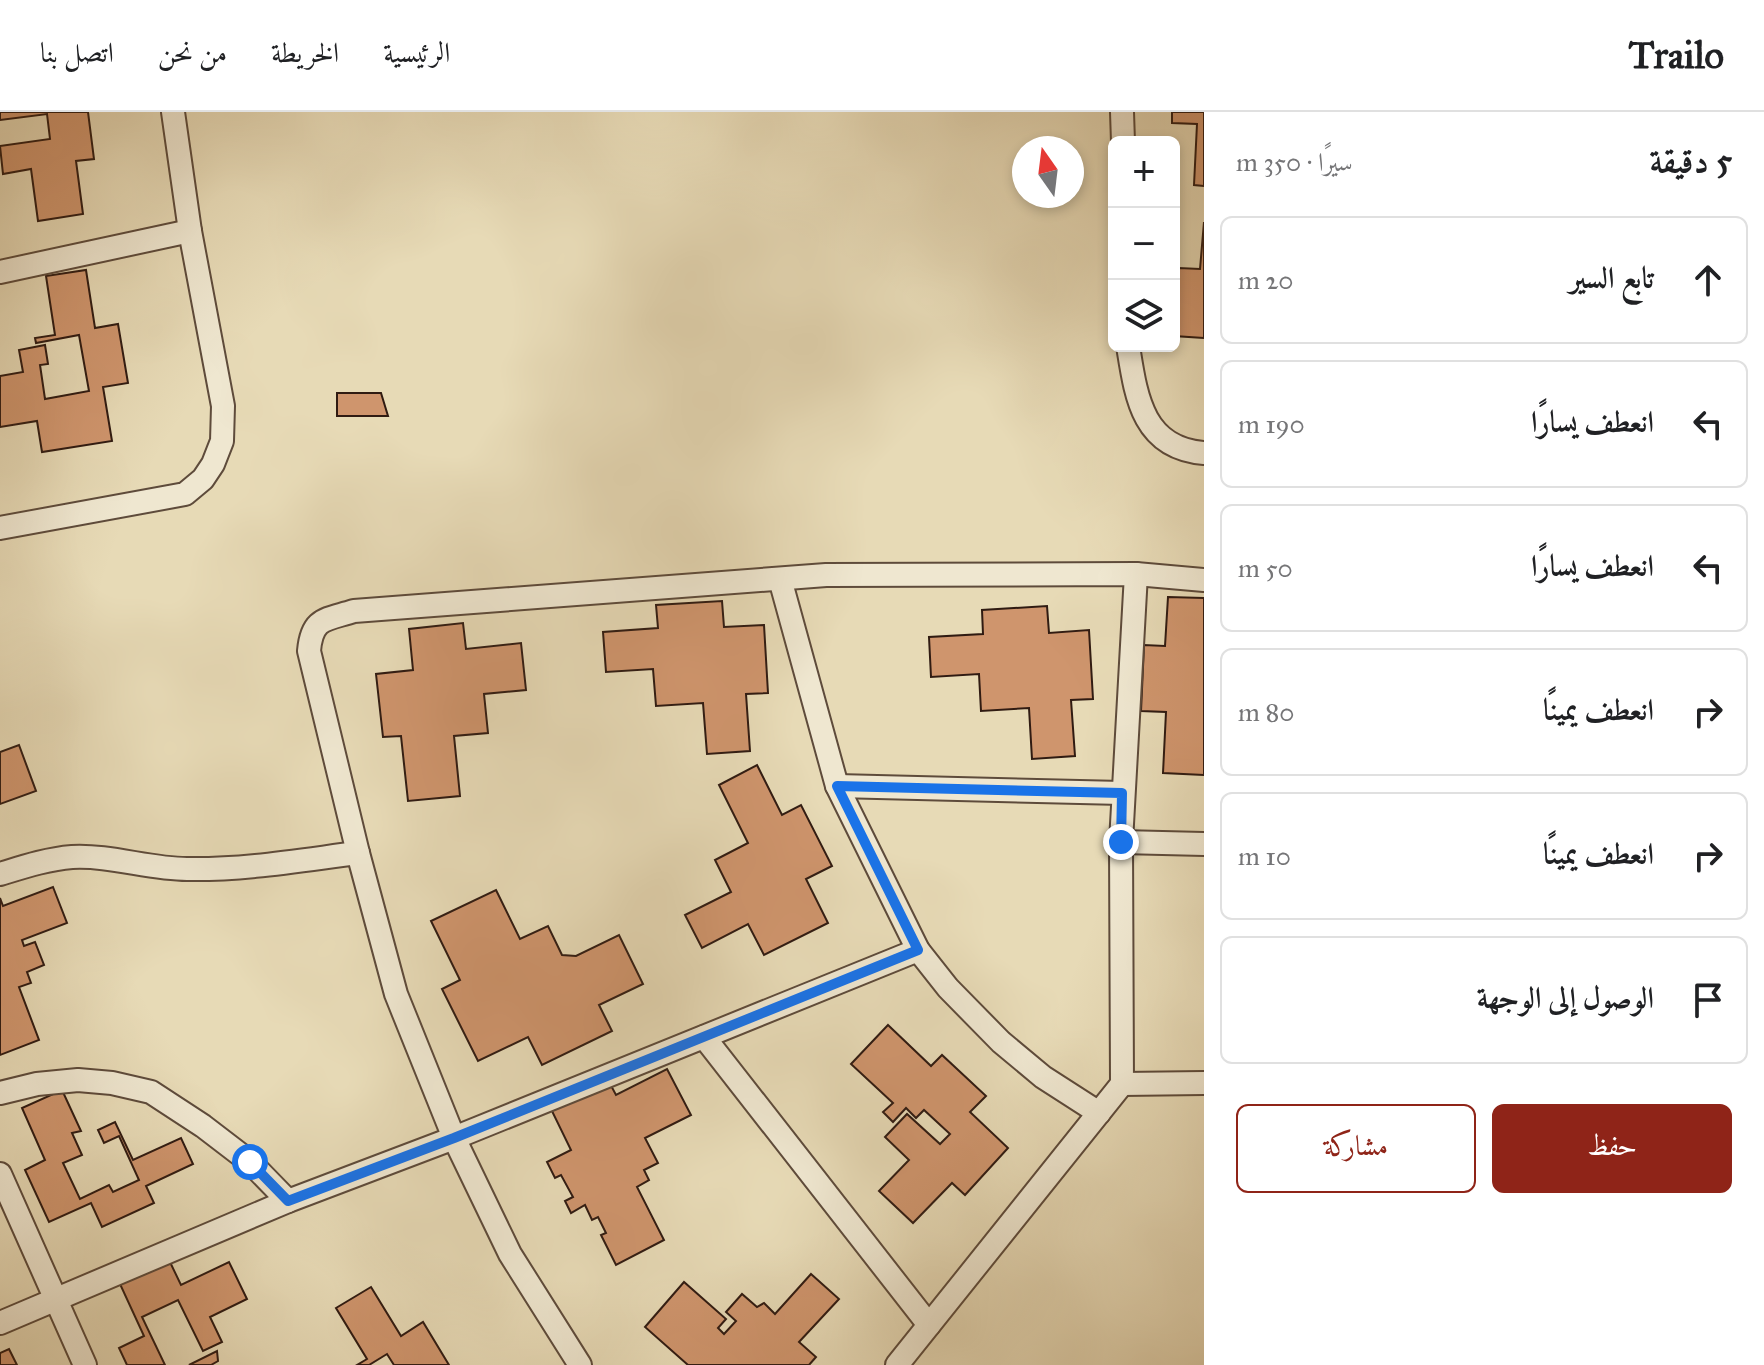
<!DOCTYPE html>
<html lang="ar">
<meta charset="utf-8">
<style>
:root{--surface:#fff;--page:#f2f2f2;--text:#202124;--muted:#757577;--line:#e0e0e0;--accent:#8f2418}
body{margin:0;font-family:"IM FELL Great Primer",Amiri,serif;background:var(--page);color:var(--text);direction:rtl}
.controls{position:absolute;right:24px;top:24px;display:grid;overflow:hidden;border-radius:12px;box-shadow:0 4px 12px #0003}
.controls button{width:72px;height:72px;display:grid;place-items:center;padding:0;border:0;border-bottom:2px solid var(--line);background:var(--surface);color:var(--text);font:40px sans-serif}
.compass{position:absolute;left:1012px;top:24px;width:72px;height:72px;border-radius:50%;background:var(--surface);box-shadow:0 4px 12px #0003;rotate:346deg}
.stop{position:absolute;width:24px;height:24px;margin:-18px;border:6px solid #1a73e8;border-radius:50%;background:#fff}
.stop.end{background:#1a73e8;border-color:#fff;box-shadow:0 2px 8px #0008}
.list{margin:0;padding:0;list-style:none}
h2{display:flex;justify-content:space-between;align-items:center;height:104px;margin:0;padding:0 32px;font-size:34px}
h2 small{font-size:26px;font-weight:400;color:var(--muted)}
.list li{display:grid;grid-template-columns:52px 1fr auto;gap:24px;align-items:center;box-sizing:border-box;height:128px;margin:0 16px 16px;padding:0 16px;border:2px solid var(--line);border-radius:12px}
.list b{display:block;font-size:30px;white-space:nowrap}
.list em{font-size:26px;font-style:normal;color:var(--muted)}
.actions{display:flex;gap:16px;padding:24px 32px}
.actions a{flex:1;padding:18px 0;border:2px solid var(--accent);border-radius:12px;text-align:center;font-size:28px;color:var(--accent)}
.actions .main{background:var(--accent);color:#fff}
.icon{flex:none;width:44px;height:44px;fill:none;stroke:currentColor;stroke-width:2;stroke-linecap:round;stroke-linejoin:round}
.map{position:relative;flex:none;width:1204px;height:1253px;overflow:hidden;direction:ltr}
header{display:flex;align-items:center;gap:48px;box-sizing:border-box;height:112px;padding:0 40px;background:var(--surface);border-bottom:2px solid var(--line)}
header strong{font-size:38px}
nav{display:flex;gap:44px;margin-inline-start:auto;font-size:28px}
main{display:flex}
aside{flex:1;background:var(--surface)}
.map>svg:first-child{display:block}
.building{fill:#cf956d;stroke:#301b12;stroke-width:2}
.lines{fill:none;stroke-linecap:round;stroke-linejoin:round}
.street-casing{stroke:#5e4b3b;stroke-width:26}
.street{stroke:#efe7d0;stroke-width:22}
.route{stroke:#1a73e8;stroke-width:10}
</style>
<header>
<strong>Trailo</strong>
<nav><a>الرئيسية</a><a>الخريطة</a><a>من نحن</a><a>اتصل بنا</a></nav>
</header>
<main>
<aside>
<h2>5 دقيقة<small>سيرًا · 350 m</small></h2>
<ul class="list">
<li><svg class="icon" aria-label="ahead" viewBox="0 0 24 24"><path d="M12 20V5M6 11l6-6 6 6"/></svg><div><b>تابع السير</b></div><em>20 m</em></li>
<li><svg class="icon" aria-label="left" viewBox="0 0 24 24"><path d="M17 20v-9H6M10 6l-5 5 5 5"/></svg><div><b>انعطف يسارًا</b></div><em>190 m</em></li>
<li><svg class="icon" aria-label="left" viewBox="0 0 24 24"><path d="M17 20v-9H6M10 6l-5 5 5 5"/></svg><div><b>انعطف يسارًا</b></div><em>50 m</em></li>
<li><svg class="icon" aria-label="right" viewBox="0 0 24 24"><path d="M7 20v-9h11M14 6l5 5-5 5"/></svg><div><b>انعطف يمينًا</b></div><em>80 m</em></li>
<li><svg class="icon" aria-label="right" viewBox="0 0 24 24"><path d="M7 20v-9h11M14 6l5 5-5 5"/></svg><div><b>انعطف يمينًا</b></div><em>10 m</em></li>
<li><svg class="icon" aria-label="arrive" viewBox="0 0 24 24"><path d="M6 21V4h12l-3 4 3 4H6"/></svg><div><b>الوصول إلى الوجهة</b></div></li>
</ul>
<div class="actions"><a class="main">حفظ</a><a>مشاركة</a></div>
</aside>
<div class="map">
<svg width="1204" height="1253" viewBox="0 0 1204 1253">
<rect width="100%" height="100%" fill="#e7dab6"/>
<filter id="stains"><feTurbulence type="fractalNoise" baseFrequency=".0025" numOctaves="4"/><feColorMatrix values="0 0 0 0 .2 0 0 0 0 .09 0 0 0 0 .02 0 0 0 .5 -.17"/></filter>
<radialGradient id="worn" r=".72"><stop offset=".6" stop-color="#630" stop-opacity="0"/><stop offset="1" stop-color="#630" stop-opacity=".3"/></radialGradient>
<g class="building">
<polygon points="0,0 88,0 94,47 76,49 83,102 38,109 31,57 3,62 0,34 50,27 47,2 0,8"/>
<polygon points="1172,0 1204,0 1204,74 1194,73 1197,12 1172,11"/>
<polygon points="1204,110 1204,226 1174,224 1179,156 1200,157"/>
<polygon points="86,158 95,216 118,212 128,271 103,275 112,329 42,340 37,309 0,315 0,264 23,260 19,238 45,233 48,252 40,253 45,287 89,279 79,223 36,231 35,226 55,223 46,164"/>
<polygon points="337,281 381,281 388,304 337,304"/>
<polygon points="1168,485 1204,486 1204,663 1163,661 1166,600 1141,599 1144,533 1165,534"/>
<polygon points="722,489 724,515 764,513 768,581 746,582 750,639 707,642 703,591 656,594 653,557 606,560 603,520 658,516 656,493"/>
<polygon points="1047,494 1049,521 1089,518 1093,587 1071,588 1075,644 1032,647 1029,596 981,599 979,562 931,565 929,525 983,522 982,498"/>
<polygon points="463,511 466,537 521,531 526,578 484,582 488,621 454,624 460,684 408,689 401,624 383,625 376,562 413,558 409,517"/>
<polygon points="19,633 36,679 0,692 0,640"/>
<polygon points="757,653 782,703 801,693 832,754 806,767 828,811 764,843 748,812 702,836 685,803 731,780 715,748 748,731 719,673"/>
<polygon points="53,775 67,811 22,828 24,834 35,830 44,853 27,860 31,871 19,875 39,928 0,943 0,786 3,794"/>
<polygon points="496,778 520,827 548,814 562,843 576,844 619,823 643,872 599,893 612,919 542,953 528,925 478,949 442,877 460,868 431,809"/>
<polygon points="888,913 931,954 942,943 986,984 970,1000 1008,1036 965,1083 952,1071 913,1111 879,1079 909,1048 885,1025 907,1002 940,1032 950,1022 924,998 916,1006 906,996 893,1010 883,1000 893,991 851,952"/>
<polygon points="667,957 691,1003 645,1026 658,1051 644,1058 649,1068 637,1075 664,1128 616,1153 601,1123 606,1121 598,1105 592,1108 585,1093 571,1101 565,1089 573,1085 561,1063 555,1066 547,1050 571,1038 550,995 607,966 616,983"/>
<polygon points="62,978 81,1019 72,1021 82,1043 63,1051 80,1087 109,1073 113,1080 139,1068 119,1024 104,1031 98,1018 115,1010 133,1048 181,1026 193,1052 146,1074 154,1091 102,1115 91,1091 49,1110 25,1058 45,1048 22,996"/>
<polygon points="169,1148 181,1173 229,1150 247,1187 210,1205 222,1230 203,1239 178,1188 142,1205 165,1253 127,1253 119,1236 144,1224 120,1172"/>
<polygon points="811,1162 839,1187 799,1230 816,1245 809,1253 688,1253 645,1215 684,1170 726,1207 718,1216 724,1222 736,1209 726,1200 742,1182 757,1195 764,1191 775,1202"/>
<polygon points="371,1175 401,1224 423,1210 449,1253 394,1253 387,1242 369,1253 357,1253 367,1247 336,1196"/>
<polygon points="9,1237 17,1253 0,1253 0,1241"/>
<polygon points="217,1239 218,1249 211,1253 189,1253"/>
</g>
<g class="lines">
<g class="street-casing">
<g id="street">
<polyline points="1122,0 1123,30"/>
<polyline points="0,160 190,119"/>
<path d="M1128,234c8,50 14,102 76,107"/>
<polyline points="0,416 185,382 203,367 213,352 222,329 223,294 190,119 173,0"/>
<polyline points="780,467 837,674 918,838 948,876 1001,930 1043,965 1099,1001"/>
<polyline points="837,674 1122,681"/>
<polyline points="1121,730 1204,732"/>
<path d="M0,762c23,-7 47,-15 72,-17 39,-2 77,12 115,12 58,1 115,-9 171,-16"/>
<polyline points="704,925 929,1213"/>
<polyline points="1122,972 1204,971"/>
<polyline points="0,981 37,972 78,968 112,971 151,980 203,1014 250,1050 288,1089"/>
<polyline points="0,1062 85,1253"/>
<polyline points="0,1211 288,1089 454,1026 918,838"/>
<path d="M580,1253l-70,-111 -56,-116 -58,-144 -38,-141 -49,-202c3,-34 17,-31 45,-40l472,-36 310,-1 68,6"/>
<polyline points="897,1253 1122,972 1121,730 1136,462"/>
</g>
</g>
<use href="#street" class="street"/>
</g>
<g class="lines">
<polyline class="route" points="250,1050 288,1089 454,1026 918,838 837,674 1122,681 1121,730"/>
</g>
<rect width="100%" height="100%" filter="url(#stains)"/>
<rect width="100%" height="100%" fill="url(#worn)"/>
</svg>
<div class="controls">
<button>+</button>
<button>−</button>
<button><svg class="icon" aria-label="layers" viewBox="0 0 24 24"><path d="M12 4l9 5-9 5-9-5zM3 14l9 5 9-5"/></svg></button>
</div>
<svg class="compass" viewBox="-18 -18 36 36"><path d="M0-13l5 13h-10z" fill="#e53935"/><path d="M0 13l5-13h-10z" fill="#757577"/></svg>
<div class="stop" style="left:250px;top:1050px"></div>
<div class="stop end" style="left:1121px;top:730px"></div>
</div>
</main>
